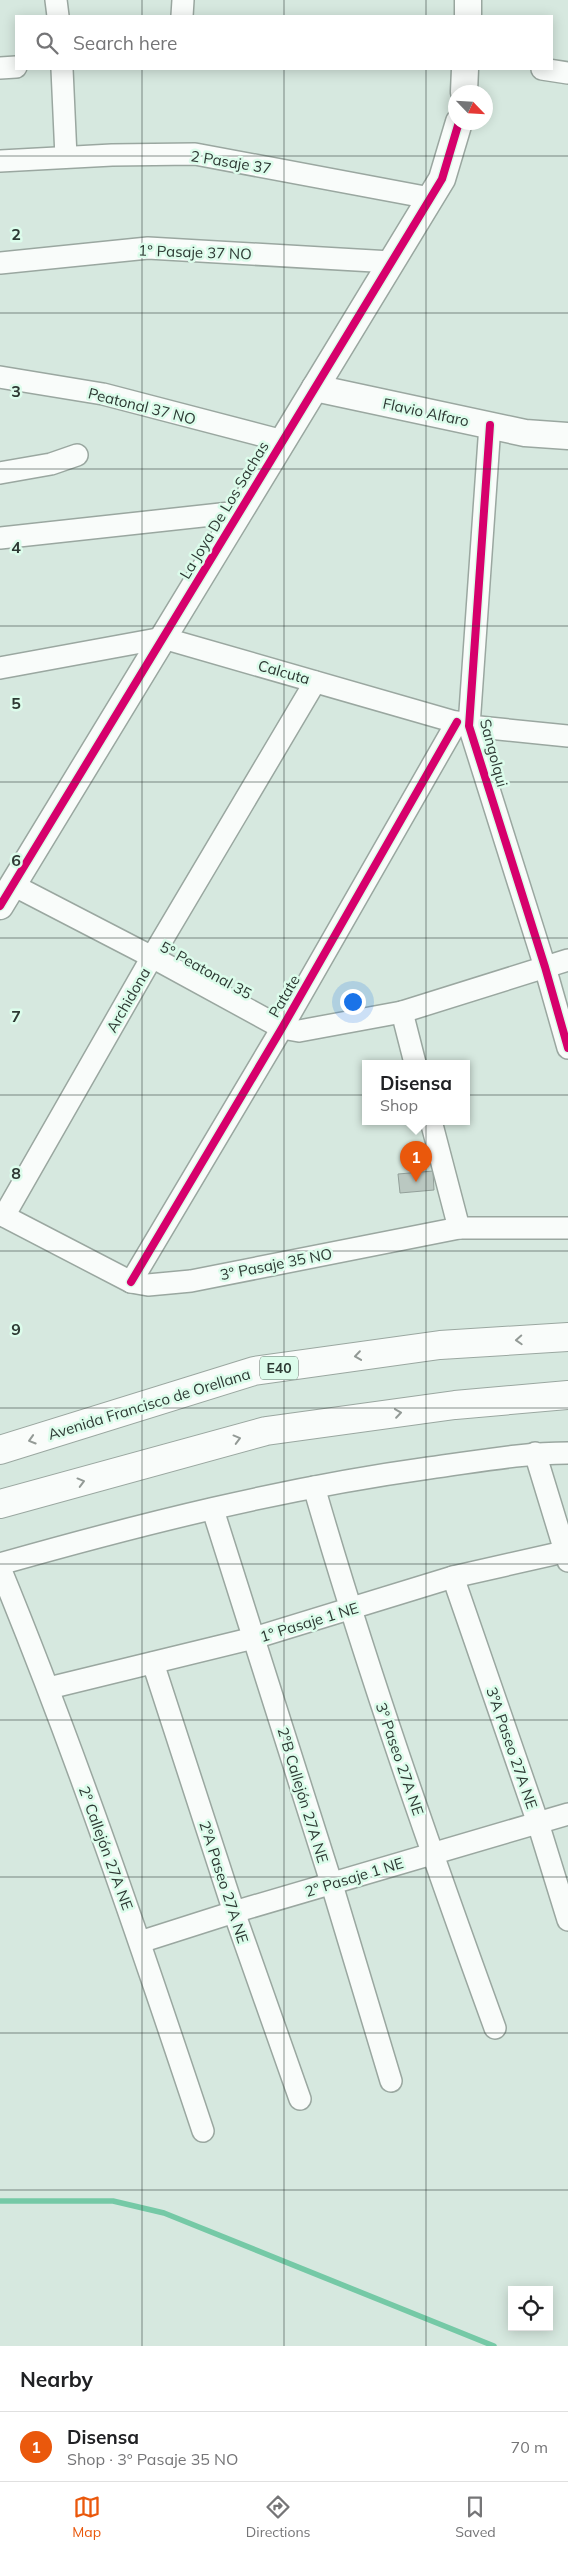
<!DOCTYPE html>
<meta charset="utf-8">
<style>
:root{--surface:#fff;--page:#f2f2f2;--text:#202124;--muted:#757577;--line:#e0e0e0;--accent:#ea580c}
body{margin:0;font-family:Mulish,sans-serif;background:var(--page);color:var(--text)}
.controls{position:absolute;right:15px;bottom:15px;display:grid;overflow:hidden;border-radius:0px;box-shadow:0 2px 12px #0003}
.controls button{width:45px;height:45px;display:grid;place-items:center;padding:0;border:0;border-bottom:1px solid var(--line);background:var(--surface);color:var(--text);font:25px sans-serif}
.compass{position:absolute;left:448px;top:85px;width:45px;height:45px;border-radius:50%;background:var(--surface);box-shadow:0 2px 12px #0003;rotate:115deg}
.you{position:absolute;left:352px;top:1001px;width:18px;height:18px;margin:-12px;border:4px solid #fff;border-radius:50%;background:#1a73e8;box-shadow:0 0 0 8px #1a73e833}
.badge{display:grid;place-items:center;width:32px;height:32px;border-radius:50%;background:var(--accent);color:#fff;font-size:16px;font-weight:700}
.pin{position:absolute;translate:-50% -41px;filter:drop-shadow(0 1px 2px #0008)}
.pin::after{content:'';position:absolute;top:26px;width:18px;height:15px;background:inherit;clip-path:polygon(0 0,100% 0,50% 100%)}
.popup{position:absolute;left:362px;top:1060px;width:108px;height:65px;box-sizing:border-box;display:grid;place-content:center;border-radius:0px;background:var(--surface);filter:drop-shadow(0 1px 4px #0005);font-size:16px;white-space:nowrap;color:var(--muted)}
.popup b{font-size:19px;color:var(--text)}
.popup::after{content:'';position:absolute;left:50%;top:100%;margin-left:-10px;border:10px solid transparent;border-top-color:var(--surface)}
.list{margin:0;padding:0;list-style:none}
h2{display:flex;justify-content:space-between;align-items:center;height:65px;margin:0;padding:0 20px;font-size:21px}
h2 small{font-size:16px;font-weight:400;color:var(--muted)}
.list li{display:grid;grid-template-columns:32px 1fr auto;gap:15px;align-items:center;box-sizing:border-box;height:70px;padding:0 20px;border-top:1px solid var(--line)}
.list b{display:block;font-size:19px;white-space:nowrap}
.list p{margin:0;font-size:16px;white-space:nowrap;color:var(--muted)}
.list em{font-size:16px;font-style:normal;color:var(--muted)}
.icon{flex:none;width:28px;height:28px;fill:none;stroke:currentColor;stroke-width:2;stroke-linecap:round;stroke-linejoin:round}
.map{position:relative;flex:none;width:568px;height:2346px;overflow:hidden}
.search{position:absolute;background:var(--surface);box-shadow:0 2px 12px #0003;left:15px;right:15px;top:15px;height:55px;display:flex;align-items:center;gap:12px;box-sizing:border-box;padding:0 18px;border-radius:0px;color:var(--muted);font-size:19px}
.sheet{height:135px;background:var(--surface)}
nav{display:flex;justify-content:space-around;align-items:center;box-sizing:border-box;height:70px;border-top:1px solid var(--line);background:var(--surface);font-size:14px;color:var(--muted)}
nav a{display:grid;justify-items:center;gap:2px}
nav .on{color:var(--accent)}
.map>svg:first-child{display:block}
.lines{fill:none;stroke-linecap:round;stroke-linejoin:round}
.stream{stroke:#75c9a6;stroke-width:5.5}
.building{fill:#bac8c1;stroke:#93a09a}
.minor-casing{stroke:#9aa7a0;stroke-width:24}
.tertiary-casing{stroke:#9aa7a0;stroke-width:29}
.trunk-casing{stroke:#9aa7a0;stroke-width:30}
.minor{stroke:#f9fcfa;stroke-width:21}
.tertiary{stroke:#f9fcfa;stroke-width:26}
.trunk{stroke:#f9fcfa;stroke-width:28}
.cycleway-casing{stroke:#dcfceb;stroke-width:11}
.cycleway{stroke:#d6006c;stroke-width:8}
.oneway{stroke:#939a96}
.grid{fill:none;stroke:#2d3933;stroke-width:1;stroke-opacity:0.55}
.labels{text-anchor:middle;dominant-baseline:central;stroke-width:5;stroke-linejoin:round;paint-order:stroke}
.shield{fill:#dcfceb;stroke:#62746a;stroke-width:1}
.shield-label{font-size:14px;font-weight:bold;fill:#2d3933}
.street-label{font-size:15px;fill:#2d3933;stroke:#dcfceb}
.grid-label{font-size:16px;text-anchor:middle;font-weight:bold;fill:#2d3933;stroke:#dcfceb;stroke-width:5;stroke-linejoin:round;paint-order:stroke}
</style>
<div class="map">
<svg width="568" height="2346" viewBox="0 0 568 2346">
<rect width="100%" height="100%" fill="#d6e8df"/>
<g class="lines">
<polyline class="stream" points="0,2201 113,2201 164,2213 494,2346"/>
</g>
<polygon class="building" points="433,1171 434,1190 400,1193 398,1174"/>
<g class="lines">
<g class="minor-casing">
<g id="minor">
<polyline points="56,0 58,16"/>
<polyline points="182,16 183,0"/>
<polyline points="0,68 16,67"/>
<polyline points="62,69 66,157"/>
<polyline points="542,69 568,73"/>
<polyline points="0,161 112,155 195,154 430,198"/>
<polyline points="0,263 148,248 391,262"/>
<polyline points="0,377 103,394 283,441"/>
<polyline points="490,425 469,726 545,967 568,1048"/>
<polyline points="0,473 51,464 77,455"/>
<polyline points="0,538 239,512"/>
<polyline points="0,668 163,638 469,726 568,736"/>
<polyline points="13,885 152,957 282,1028 299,1031 402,1012 568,960"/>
<polyline points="402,1012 415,1063"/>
<polyline points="431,1121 459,1228"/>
<polyline points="0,1214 131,1282 148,1285 191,1281 459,1228 568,1228"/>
<polyline points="4,1216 152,957 315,682"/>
<polyline points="131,1282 282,1028 457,722"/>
<polyline points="535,1453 568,1561"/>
<path d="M314,1487c53,183 116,362 181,541"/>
<polyline points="213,1510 332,1885 391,2081"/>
<path d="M0,1564c141,-40 284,-76 429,-96 46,-6 92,-15 139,-15"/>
<path d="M0,1568c76,185 140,374 203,563"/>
<polyline points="453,1577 538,1823 568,1920"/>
<polyline points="153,1663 234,1912 300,2099"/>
<polyline points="49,1688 254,1638 453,1577 568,1551"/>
<polyline points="140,1942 234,1912 568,1814"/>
</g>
</g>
<g class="tertiary-casing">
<g id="tertiary">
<polyline points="468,16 468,0"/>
<polyline points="464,92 465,69"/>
<polyline points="315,388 525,433 568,436"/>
<polyline points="0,906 442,179 459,122"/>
</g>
</g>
<g class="trunk-casing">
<g id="trunk">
<polyline points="0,1450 254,1371 440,1345 568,1337"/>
<polyline points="0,1504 266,1431 455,1405 568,1395"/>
</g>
</g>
<use href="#minor" class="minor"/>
<use href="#tertiary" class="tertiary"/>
<use href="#trunk" class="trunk"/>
<g class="cycleway-casing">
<g id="cycleway">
<polyline points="490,425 469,726 545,967 568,1048"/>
<polyline points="0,906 442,179 459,122"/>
<polyline points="131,1282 282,1028 457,722"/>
</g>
</g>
<use href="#cycleway" class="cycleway"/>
</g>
<defs><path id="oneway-chevron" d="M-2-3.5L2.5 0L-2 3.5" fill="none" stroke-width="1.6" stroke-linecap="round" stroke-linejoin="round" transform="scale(1.25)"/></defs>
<g class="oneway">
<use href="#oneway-chevron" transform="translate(519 1340) rotate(177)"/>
<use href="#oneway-chevron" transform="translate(358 1356) rotate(172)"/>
<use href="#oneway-chevron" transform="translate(398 1413) rotate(-8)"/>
<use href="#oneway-chevron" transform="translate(237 1439) rotate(-15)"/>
<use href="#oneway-chevron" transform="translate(32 1440) rotate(163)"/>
<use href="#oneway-chevron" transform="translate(81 1482) rotate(-15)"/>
</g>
<path class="grid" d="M142,0v16M284,0v16M426,0v16M142,69v2277M284,69v2277M426,69v2277M0,156h568M0,313h568M0,469h568M0,626h568M0,782h568M0,938h568M0,1095h568M0,1251h568M0,1408h568M0,1564h568M0,1720h568M0,1877h568M0,2033h568M0,2190h568"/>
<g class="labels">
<rect class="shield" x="260" y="1356.5" width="38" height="23" rx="4"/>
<g class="shield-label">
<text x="279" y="1368">E40</text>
</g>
<g class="street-label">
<text transform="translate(231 162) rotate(9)">2 Pasaje 37</text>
<text transform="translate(195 252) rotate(2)">1° Pasaje 37 NO</text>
<text transform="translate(142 406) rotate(14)">Peatonal 37 NO</text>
<text transform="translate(426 412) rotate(12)">Flavio Alfaro</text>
<text transform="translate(224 510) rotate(-59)">La Joya De Los Sachas</text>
<text transform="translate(284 672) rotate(16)">Calcuta</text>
<text transform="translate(494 753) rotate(75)">Sangolqui</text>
<text transform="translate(206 970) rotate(29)">5° Peatonal 35</text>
<text transform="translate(284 996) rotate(-60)">Patate</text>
<text transform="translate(128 1000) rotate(-60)">Archidona</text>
<text transform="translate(276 1264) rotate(-11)">3° Pasaje 35 NO</text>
<text transform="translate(149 1404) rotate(-17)">Avenida Francisco de Orellana</text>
<text transform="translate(309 1622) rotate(-17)">1° Pasaje 1 NE</text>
<text transform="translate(512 1748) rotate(71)">3°A Paseo 27A NE</text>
<text transform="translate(400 1759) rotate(71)">3° Paseo 27A NE</text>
<text transform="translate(303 1795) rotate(73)">2°B Callejón 27A NE</text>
<text transform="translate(106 1848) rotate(70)">2° Callejón 27A NE</text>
<text transform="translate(354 1877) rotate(-17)">2° Pasaje 1 NE</text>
<text transform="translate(224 1882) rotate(72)">2°A Paseo 27A NE</text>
</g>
</g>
<g class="grid-label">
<text x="16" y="240">2</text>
<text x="16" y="397">3</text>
<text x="16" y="553">4</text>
<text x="16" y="709">5</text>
<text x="16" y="866">6</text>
<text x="16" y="1022">7</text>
<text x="16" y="1179">8</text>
<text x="16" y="1335">9</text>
</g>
</svg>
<div class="controls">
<button><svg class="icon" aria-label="locate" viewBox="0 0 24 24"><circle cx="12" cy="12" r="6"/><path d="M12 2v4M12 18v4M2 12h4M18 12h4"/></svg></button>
</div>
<svg class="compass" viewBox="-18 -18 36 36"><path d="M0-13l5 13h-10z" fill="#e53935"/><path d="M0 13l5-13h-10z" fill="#757577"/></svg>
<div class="you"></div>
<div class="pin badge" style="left:416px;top:1182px">1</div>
<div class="popup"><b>Disensa</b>Shop</div>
<div class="search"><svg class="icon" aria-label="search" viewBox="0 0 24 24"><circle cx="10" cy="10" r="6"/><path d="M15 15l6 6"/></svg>Search here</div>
</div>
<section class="sheet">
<h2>Nearby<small></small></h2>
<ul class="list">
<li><span class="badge">1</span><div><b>Disensa</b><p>Shop · 3° Pasaje 35 NO</p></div><em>70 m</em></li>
</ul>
</section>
<nav>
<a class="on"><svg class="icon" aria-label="map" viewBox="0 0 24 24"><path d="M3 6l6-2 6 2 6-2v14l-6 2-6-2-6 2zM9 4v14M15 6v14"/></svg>Map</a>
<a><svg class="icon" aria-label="directions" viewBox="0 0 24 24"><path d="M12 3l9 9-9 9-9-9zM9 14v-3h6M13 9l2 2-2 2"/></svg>Directions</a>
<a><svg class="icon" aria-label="saved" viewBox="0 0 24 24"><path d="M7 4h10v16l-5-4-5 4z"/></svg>Saved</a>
</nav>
